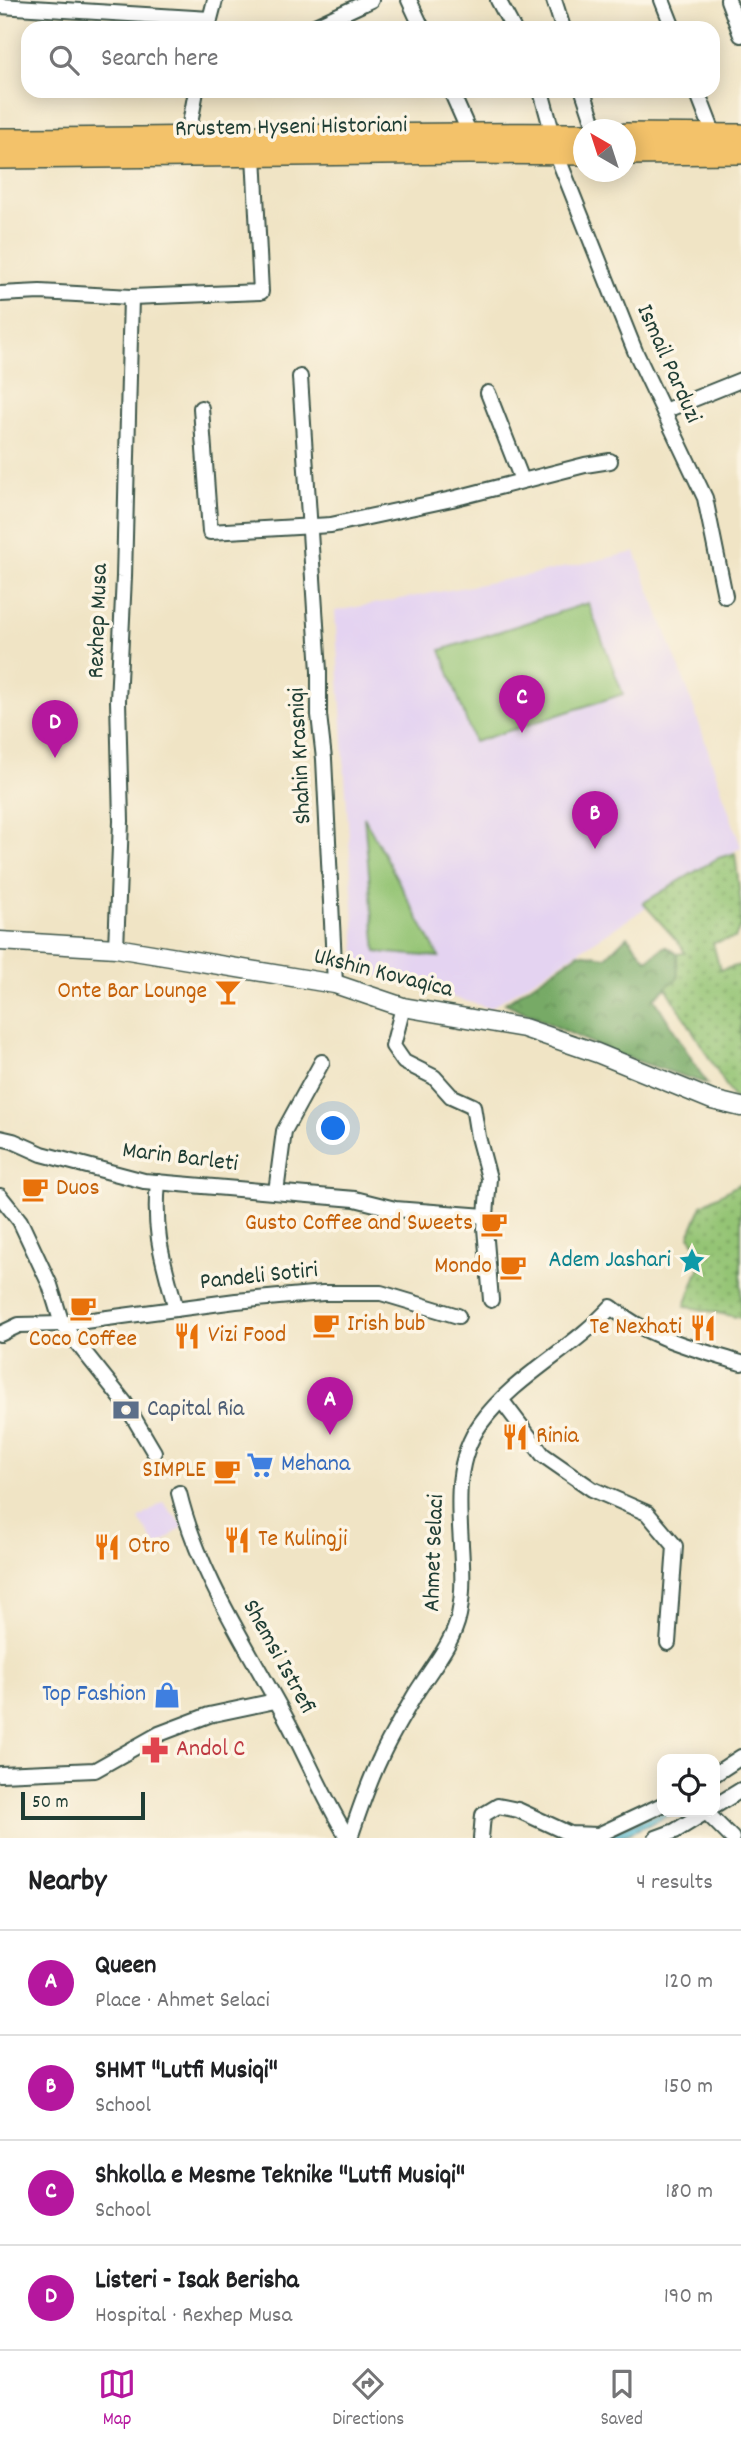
<!DOCTYPE html>
<meta charset="utf-8">
<style>
:root{--surface:#fff;--page:#f2f2f2;--text:#202124;--muted:#757577;--line:#e0e0e0;--accent:#b5179e}
body{margin:0;font-family:Dekko,sans-serif;background:var(--page);color:var(--text)}
.controls{position:absolute;right:21px;bottom:21px;display:grid;overflow:hidden;border-radius:14px;box-shadow:0 4px 18px #0003}
.controls button{width:63px;height:63px;display:grid;place-items:center;padding:0;border:0;border-bottom:2px solid var(--line);background:var(--surface);color:var(--text);font:35px sans-serif}
.compass{position:absolute;left:573px;top:119px;width:63px;height:63px;border-radius:50%;background:var(--surface);box-shadow:0 4px 18px #0003;rotate:321deg}
.scale{position:absolute;left:21px;bottom:18px;width:124px;box-sizing:border-box;padding-left:7px;border:4px solid #1f3d34;border-top:0;font-size:19px;line-height:24px;white-space:nowrap;color:#1f3d34;-webkit-text-stroke:5px #fcf5e5;paint-order:stroke}
.you{position:absolute;left:334px;top:1129px;width:24px;height:24px;margin:-18px;border:5px solid #fff;border-radius:50%;background:#1a73e8;box-shadow:0 0 0 10px #1a73e833}
.badge{display:grid;place-items:center;width:46px;height:46px;border-radius:50%;background:var(--accent);color:#fff;font-size:23px;font-weight:700}
.pin{position:absolute;translate:-50% -58px;filter:drop-shadow(0 2px 4px #0008)}
.pin::after{content:'';position:absolute;top:37px;width:24px;height:21px;background:inherit;clip-path:polygon(0 0,100% 0,50% 100%)}
.list{margin:0;padding:0;list-style:none}
h2{display:flex;justify-content:space-between;align-items:center;height:91px;margin:0;padding:0 28px;font-size:30px}
h2 small{font-size:23px;font-weight:400;color:var(--muted)}
.list li{display:grid;grid-template-columns:46px 1fr auto;gap:21px;align-items:center;box-sizing:border-box;height:105px;padding:0 28px;border-top:2px solid var(--line)}
.list b{display:block;font-size:26px;white-space:nowrap}
.list p{margin:0;font-size:23px;white-space:nowrap;color:var(--muted)}
.list em{font-size:23px;font-style:normal;color:var(--muted)}
.icon{flex:none;width:38px;height:38px;fill:none;stroke:currentColor;stroke-width:2;stroke-linecap:round;stroke-linejoin:round}
.map{position:relative;flex:none;width:741px;height:1838px;overflow:hidden}
.search{position:absolute;background:var(--surface);box-shadow:0 4px 18px #0003;left:21px;right:21px;top:21px;height:77px;display:flex;align-items:center;gap:18px;box-sizing:border-box;padding:0 24px;border-radius:21px;color:var(--muted);font-size:26px}
.sheet{height:511px;background:var(--surface)}
nav{display:flex;justify-content:space-around;align-items:center;box-sizing:border-box;height:98px;border-top:2px solid var(--line);background:var(--surface);font-size:19px;color:var(--muted)}
nav a{display:grid;justify-items:center;gap:4px}
nav .on{color:var(--accent)}
.map>svg:first-child{display:block}
.built{fill:#e4d3f1}
.grass{fill:#94c474;stroke:#5a8054;stroke-width:2}
.forest{fill:url(#forest-crowns);stroke:#4b744d;stroke-width:2}
.park{fill:url(#park-dots);stroke:#5a8054;stroke-width:2}
.water{fill:url(#water-rules);stroke:#3e8088;stroke-width:2}
.lines{fill:none;stroke-linecap:round;stroke-linejoin:round}
.minor-casing{stroke:#3e564a;stroke-width:18}
.tertiary-casing{stroke:#3e564a;stroke-width:21}
.primary-casing{stroke:#3e564a;stroke-width:26}
.minor{stroke:#fff;stroke-width:14}
.tertiary{stroke:#fff;stroke-width:18}
.primary{stroke:#f3c26a;stroke-width:23}
.labels{text-anchor:middle;dominant-baseline:central;stroke-width:7;stroke-linejoin:round;paint-order:stroke}
.street-label{font-size:24px;fill:#1f3d34;stroke:#fcf5e5}
.food-label{font-size:24px;fill:#c56008;stroke:#fcf5e5;text-anchor:start}
.culture-label{font-size:24px;fill:#0d838f;stroke:#fcf5e5;text-anchor:end}
.service-label{font-size:24px;fill:#4e5e75;stroke:#fcf5e5;text-anchor:start}
.shop-label{font-size:24px;fill:#366cbe;stroke:#fcf5e5;text-anchor:start}
.health-label{font-size:24px;fill:#be3a42;stroke:#fcf5e5;text-anchor:start}
</style>
<div class="map">
<svg width="741" height="1838" viewBox="0 0 741 1838">
<defs>
<pattern id="forest-crowns" width="20" height="18" patternUnits="userSpaceOnUse" patternTransform="scale(1.75)"><rect width="20" height="18" fill="#7a6"/><path d="M2 6a3 3 0 1 1 6 0M12 15a3 3 0 1 1 6 0" fill="none" stroke="#618c55"/></pattern>
<pattern id="park-dots" width="8" height="8" patternUnits="userSpaceOnUse" patternTransform="scale(1.75)"><rect width="8" height="8" fill="#94c474"/><path d="M2 2h.1M6 6h.1" fill="none" stroke="#78a060" stroke-width="1.8" stroke-linecap="round"/></pattern>
<pattern id="water-rules" width="6" height="5" patternUnits="userSpaceOnUse" patternTransform="scale(1.75)"><rect width="6" height="5" fill="#5dc2db"/><path d="M0 2.5h6" fill="none" stroke="#4c9fb2"/></pattern>
</defs>
<rect width="100%" height="100%" fill="#fcf5e5"/>
<filter id="ink" filterUnits="userSpaceOnUse"><feTurbulence type="fractalNoise" baseFrequency=".0143" numOctaves="2"/><feDisplacementMap in="SourceGraphic" scale="14" xChannelSelector="R" yChannelSelector="G"/><feConvolveMatrix kernelMatrix="1 2 1 2 8 2 1 2 1" color-interpolation-filters="sRGB"/></filter>
<filter id="wash" filterUnits="userSpaceOnUse"><feTurbulence type="fractalNoise" baseFrequency=".00686" numOctaves="4" result="noise"/><feDisplacementMap in="SourceGraphic" scale="28" xChannelSelector="R" yChannelSelector="G"/><feGaussianBlur stdDeviation="1.57" result="paint"/><feColorMatrix in="noise" values="0 0 0 0 0 0 0 0 0 0 0 0 0 0 0 0 0 1.4 0 .05"/><feComposite in="paint" operator="in"/></filter>
<g filter="url(#wash)">
<rect width="100%" height="100%" fill="#f0e4c5"/>
<g class="built">
<polygon points="635,552 686,685 741,847 490,1008 357,970 335,611 530,575"/>
<polygon points="163,1502 183,1526 157,1547 139,1519"/>
</g>
<g class="grass">
<polygon points="588,603 623,694 474,742 441,650"/>
<polygon points="364,817 439,957 376,952"/>
</g>
<polygon class="forest" points="627,936 647,960 665,946 677,954 678,978 654,998 707,1084 613,1053 505,1003 579,953 606,957"/>
<g class="park">
<polygon points="735,853 741,906 741,926 735,938 713,943 720,970 741,965 741,1103 733,1097 666,987 678,978 677,954 685,953 679,943 643,903 718,858"/>
<polygon points="741,1183 741,1318 685,1306 700,1266 703,1254 689,1236 702,1205"/>
</g>
<polygon class="water" points="662,1812 677,1812 618,1838 598,1838"/>
</g>
<g filter="url(#ink)">
<g class="lines">
<g class="minor-casing">
<g id="minor">
<polyline points="409,0 422,28"/>
<polyline points="498,0 513,28"/>
<polyline points="554,0 563,28"/>
<polyline points="662,0 673,28"/>
<polyline points="728,0 741,35"/>
<polyline points="0,6 210,19"/>
<polyline points="208,27 215,0"/>
<polyline points="313,27 371,0"/>
<polyline points="451,91 470,134"/>
<polyline points="541,91 553,135"/>
<polyline points="583,91 596,130"/>
<polyline points="697,91 714,135"/>
<polyline points="187,140 196,91"/>
<polyline points="556,153 635,351 705,498 725,596"/>
<polyline points="0,294 40,292 131,297 261,292 254,155"/>
<polyline points="300,377 319,671 319,715 324,759 335,984"/>
<polyline points="488,393 522,480"/>
<polyline points="201,408 210,532 331,525 452,499 585,465 610,461"/>
<polyline points="664,411 741,380"/>
<polyline points="116,948 121,821 118,701 124,577 131,297"/>
<polyline points="403,1007 393,1046 404,1062 434,1077 451,1096 473,1106 478,1137 489,1178 485,1228 491,1300"/>
<polyline points="0,1138 13,1141 42,1154 144,1181 355,1199 395,1209 485,1216"/>
<path d="M158,1182c-5,52 5,78 18,127"/>
<polyline points="276,1192 284,1131 322,1062"/>
<polyline points="0,1196 20,1221 50,1285 62,1324 125,1403 154,1452"/>
<polyline points="0,1334 19,1325 62,1324 236,1301 323,1293 381,1293 458,1316"/>
<polyline points="502,1401 543,1455 592,1489 647,1513 675,1546 668,1643"/>
<path d="M179,1493c20,83 70,156 110,231 20,38 36,77 59,114"/>
<polyline points="0,1774 95,1770 159,1734 209,1715 275,1701"/>
<polyline points="715,1774 741,1757"/>
<polyline points="715,1806 741,1790"/>
<polyline points="706,1812 732,1838"/>
<path d="M350,1838c9,-27 18,-54 30,-79 9,-21 22,-41 33,-61 15,-26 40,-53 46,-83 13,-62 -19,-135 22,-192 34,-47 91,-73 130,-116 37,31 85,42 130,56"/>
<polyline points="481,1838 483,1815 498,1806 518,1810 570,1834 598,1835 662,1805"/>
<polyline points="656,1838 675,1831 706,1812"/>
</g>
</g>
<g class="tertiary-casing">
<polyline id="tertiary" points="0,941 116,948 335,984 403,1007 524,1028 597,1053 712,1100 741,1107"/>
</g>
<g class="primary-casing">
<g id="primary">
<polyline points="626,135 741,136"/>
<path d="M0,140c195,0 389,-7 584,-5"/>
<polyline points="626,153 741,152"/>
<polyline points="0,157 469,152 584,153"/>
</g>
</g>
<use href="#minor" class="minor"/>
<use href="#tertiary" class="tertiary"/>
<use href="#primary" class="primary"/>
</g>
</g>
<defs>
<g id="bar-bare" transform="scale(2.1)"><path d="M-6-5H6L.8 .8V4.5H3.5V6h-7V4.5H-.8V.8Z" fill="#e8710a" stroke="#fcf5e5" stroke-width="2.5" paint-order="stroke"/></g>
<g id="cafe-bare" transform="scale(2.1)"><path d="M-5.5-4.5H6V0H3Q3 3.5 0 3.5H-2.5Q-5.5 3.5-5.5 0ZM3-3.2v2h1.7v-2ZM-6 4.5H4V6H-6Z" fill="#e8710a" stroke="#fcf5e5" stroke-width="2.5" paint-order="stroke"/></g>
<g id="sight-bare" transform="scale(2.1)"><path d="M0-6L1.8-2.2L6-1.7L2.9 1.2L3.7 5.4L0 3.3L-3.7 5.4L-2.9 1.2L-6-1.7L-1.8-2.2Z" fill="#0f9aa8" stroke="#fcf5e5" stroke-width="2.5" paint-order="stroke"/></g>
<g id="restaurant-bare" transform="scale(2.1)"><path d="M-5-6h1v4h1v-4h1v4h1v-4h1v5L-1.5 .5V6h-2V.5L-5-1ZM5-6V6H3V1.5H1.5Q1.5-4 5-6Z" fill="#e8710a" stroke="#fcf5e5" stroke-width="2.5" paint-order="stroke"/></g>
<g id="bank-bare" transform="scale(2.1)"><path d="M-6-4H6V4H-6ZM0-2.3a2.3 2.3 0 1 0 0 4.6a2.3 2.3 0 1 0 0-4.6Z" fill="#5c6f8a" stroke="#fcf5e5" stroke-width="2.5" paint-order="stroke"/></g>
<g id="supermarket-bare" transform="scale(2.1)"><path d="M-6-5.5h2.5l.6 2H6L4.5 2H-2.5L-4.4-4H-6ZM-1.5 3.2a1.3 1.3 0 1 0 .1 0ZM3 3.2a1.3 1.3 0 1 0 .1 0Z" fill="#3f7fe0" stroke="#fcf5e5" stroke-width="2.5" paint-order="stroke"/></g>
<g id="shop-bare" transform="scale(2.1)"><path d="M-5-2.5h2.3a2.7 3.5 0 0 1 5.4 0H5L5.5 6h-11ZM-1.5-2.5h3a1.5 2.3 0 0 0-3 0Z" fill="#3f7fe0" stroke="#fcf5e5" stroke-width="2.5" paint-order="stroke"/></g>
<g id="pharmacy-bare" transform="scale(2.1)"><path d="M-2-6h4v4h4v4h-4v4h-4v-4h-4v-4h4Z" fill="#e0444e" stroke="#fcf5e5" stroke-width="2.5" paint-order="stroke"/></g>
</defs>
<g fill-rule="evenodd">
<use href="#bar-bare" x="228" y="992"/>
<use href="#cafe-bare" x="35" y="1189"/>
<use href="#cafe-bare" x="494" y="1224"/>
<use href="#sight-bare" x="692" y="1261"/>
<use href="#cafe-bare" x="513" y="1267"/>
<use href="#cafe-bare" x="83" y="1308"/>
<use href="#cafe-bare" x="326" y="1325"/>
<use href="#restaurant-bare" x="703" y="1328"/>
<use href="#restaurant-bare" x="187" y="1336"/>
<use href="#bank-bare" x="126" y="1410"/>
<use href="#restaurant-bare" x="515" y="1437"/>
<use href="#supermarket-bare" x="260" y="1465"/>
<use href="#cafe-bare" x="227" y="1471"/>
<use href="#restaurant-bare" x="237" y="1540"/>
<use href="#restaurant-bare" x="107" y="1547"/>
<use href="#shop-bare" x="167" y="1695"/>
<use href="#pharmacy-bare" x="155" y="1750"/>
</g>
<g class="labels">
<g class="street-label">
<text transform="translate(291 128) rotate(-1)">Rrustem Hyseni Historiani</text>
<text transform="translate(668 364) rotate(66)">Ismail Parduzi</text>
<text transform="translate(99 621) rotate(-88)">Rexhep Musa</text>
<text transform="translate(301 756) rotate(-93)">Shahin Krasniqi</text>
<text transform="translate(383 974) rotate(14)">Ukshin Kovaqica</text>
<text transform="translate(180 1158) rotate(7)">Marin Barleti</text>
<text transform="translate(259 1277) rotate(-6)">Pandeli Sotiri</text>
<text transform="translate(435 1553) rotate(-88)">Ahmet Selaci</text>
<text transform="translate(278 1657) rotate(61)">Shemsi Istrefi</text>
</g>
<g class="food-label">
<text x="207" y="992" text-anchor="end">Onte Bar Lounge</text>
<text x="56" y="1189">Duos</text>
<text x="473" y="1224" text-anchor="end">Gusto Coffee and Sweets</text>
<text x="492" y="1267" text-anchor="end">Mondo</text>
<text x="347" y="1325">Irish bub</text>
<text x="682" y="1328" text-anchor="end">Te Nexhati</text>
<text x="208" y="1336">Vizi Food</text>
<text x="83" y="1340" text-anchor="middle">Coco Coffee</text>
<text x="536" y="1437">Rinia</text>
<text x="206" y="1471" text-anchor="end">SIMPLE</text>
<text x="258" y="1540">Te Kulingji</text>
<text x="128" y="1547">Otro</text>
</g>
<g class="culture-label">
<text x="671" y="1261">Adem Jashari</text>
</g>
<g class="service-label">
<text x="147" y="1410">Capital Ria</text>
</g>
<g class="shop-label">
<text x="281" y="1465">Mehana</text>
<text x="146" y="1695" text-anchor="end">Top Fashion</text>
</g>
<g class="health-label">
<text x="176" y="1750">Andol C</text>
</g>
</g>
</svg>
<div class="controls">
<button><svg class="icon" aria-label="locate" viewBox="0 0 24 24"><circle cx="12" cy="12" r="6"/><path d="M12 2v4M12 18v4M2 12h4M18 12h4"/></svg></button>
</div>
<svg class="compass" viewBox="-18 -18 36 36"><path d="M0-13l5 13h-10z" fill="#e53935"/><path d="M0 13l5-13h-10z" fill="#757577"/></svg>
<div class="scale">50 m</div>
<div class="you"></div>
<div class="pin badge" style="left:330px;top:1435px">A</div>
<div class="pin badge" style="left:595px;top:849px">B</div>
<div class="pin badge" style="left:522px;top:733px">C</div>
<div class="pin badge" style="left:55px;top:758px">D</div>
<div class="search"><svg class="icon" aria-label="search" viewBox="0 0 24 24"><circle cx="10" cy="10" r="6"/><path d="M15 15l6 6"/></svg>Search here</div>
</div>
<section class="sheet">
<h2>Nearby<small>4 results</small></h2>
<ul class="list">
<li><span class="badge">A</span><div><b>Queen</b><p>Place · Ahmet Selaci</p></div><em>120 m</em></li>
<li><span class="badge">B</span><div><b>SHMT &quot;Lutfi Musiqi&quot;</b><p>School</p></div><em>150 m</em></li>
<li><span class="badge">C</span><div><b>Shkolla e Mesme Teknike &quot;Lutfi Musiqi&quot;</b><p>School</p></div><em>180 m</em></li>
<li><span class="badge">D</span><div><b>Listeri - Isak Berisha</b><p>Hospital · Rexhep Musa</p></div><em>190 m</em></li>
</ul>
</section>
<nav>
<a class="on"><svg class="icon" aria-label="map" viewBox="0 0 24 24"><path d="M3 6l6-2 6 2 6-2v14l-6 2-6-2-6 2zM9 4v14M15 6v14"/></svg>Map</a>
<a><svg class="icon" aria-label="directions" viewBox="0 0 24 24"><path d="M12 3l9 9-9 9-9-9zM9 14v-3h6M13 9l2 2-2 2"/></svg>Directions</a>
<a><svg class="icon" aria-label="saved" viewBox="0 0 24 24"><path d="M7 4h10v16l-5-4-5 4z"/></svg>Saved</a>
</nav>
